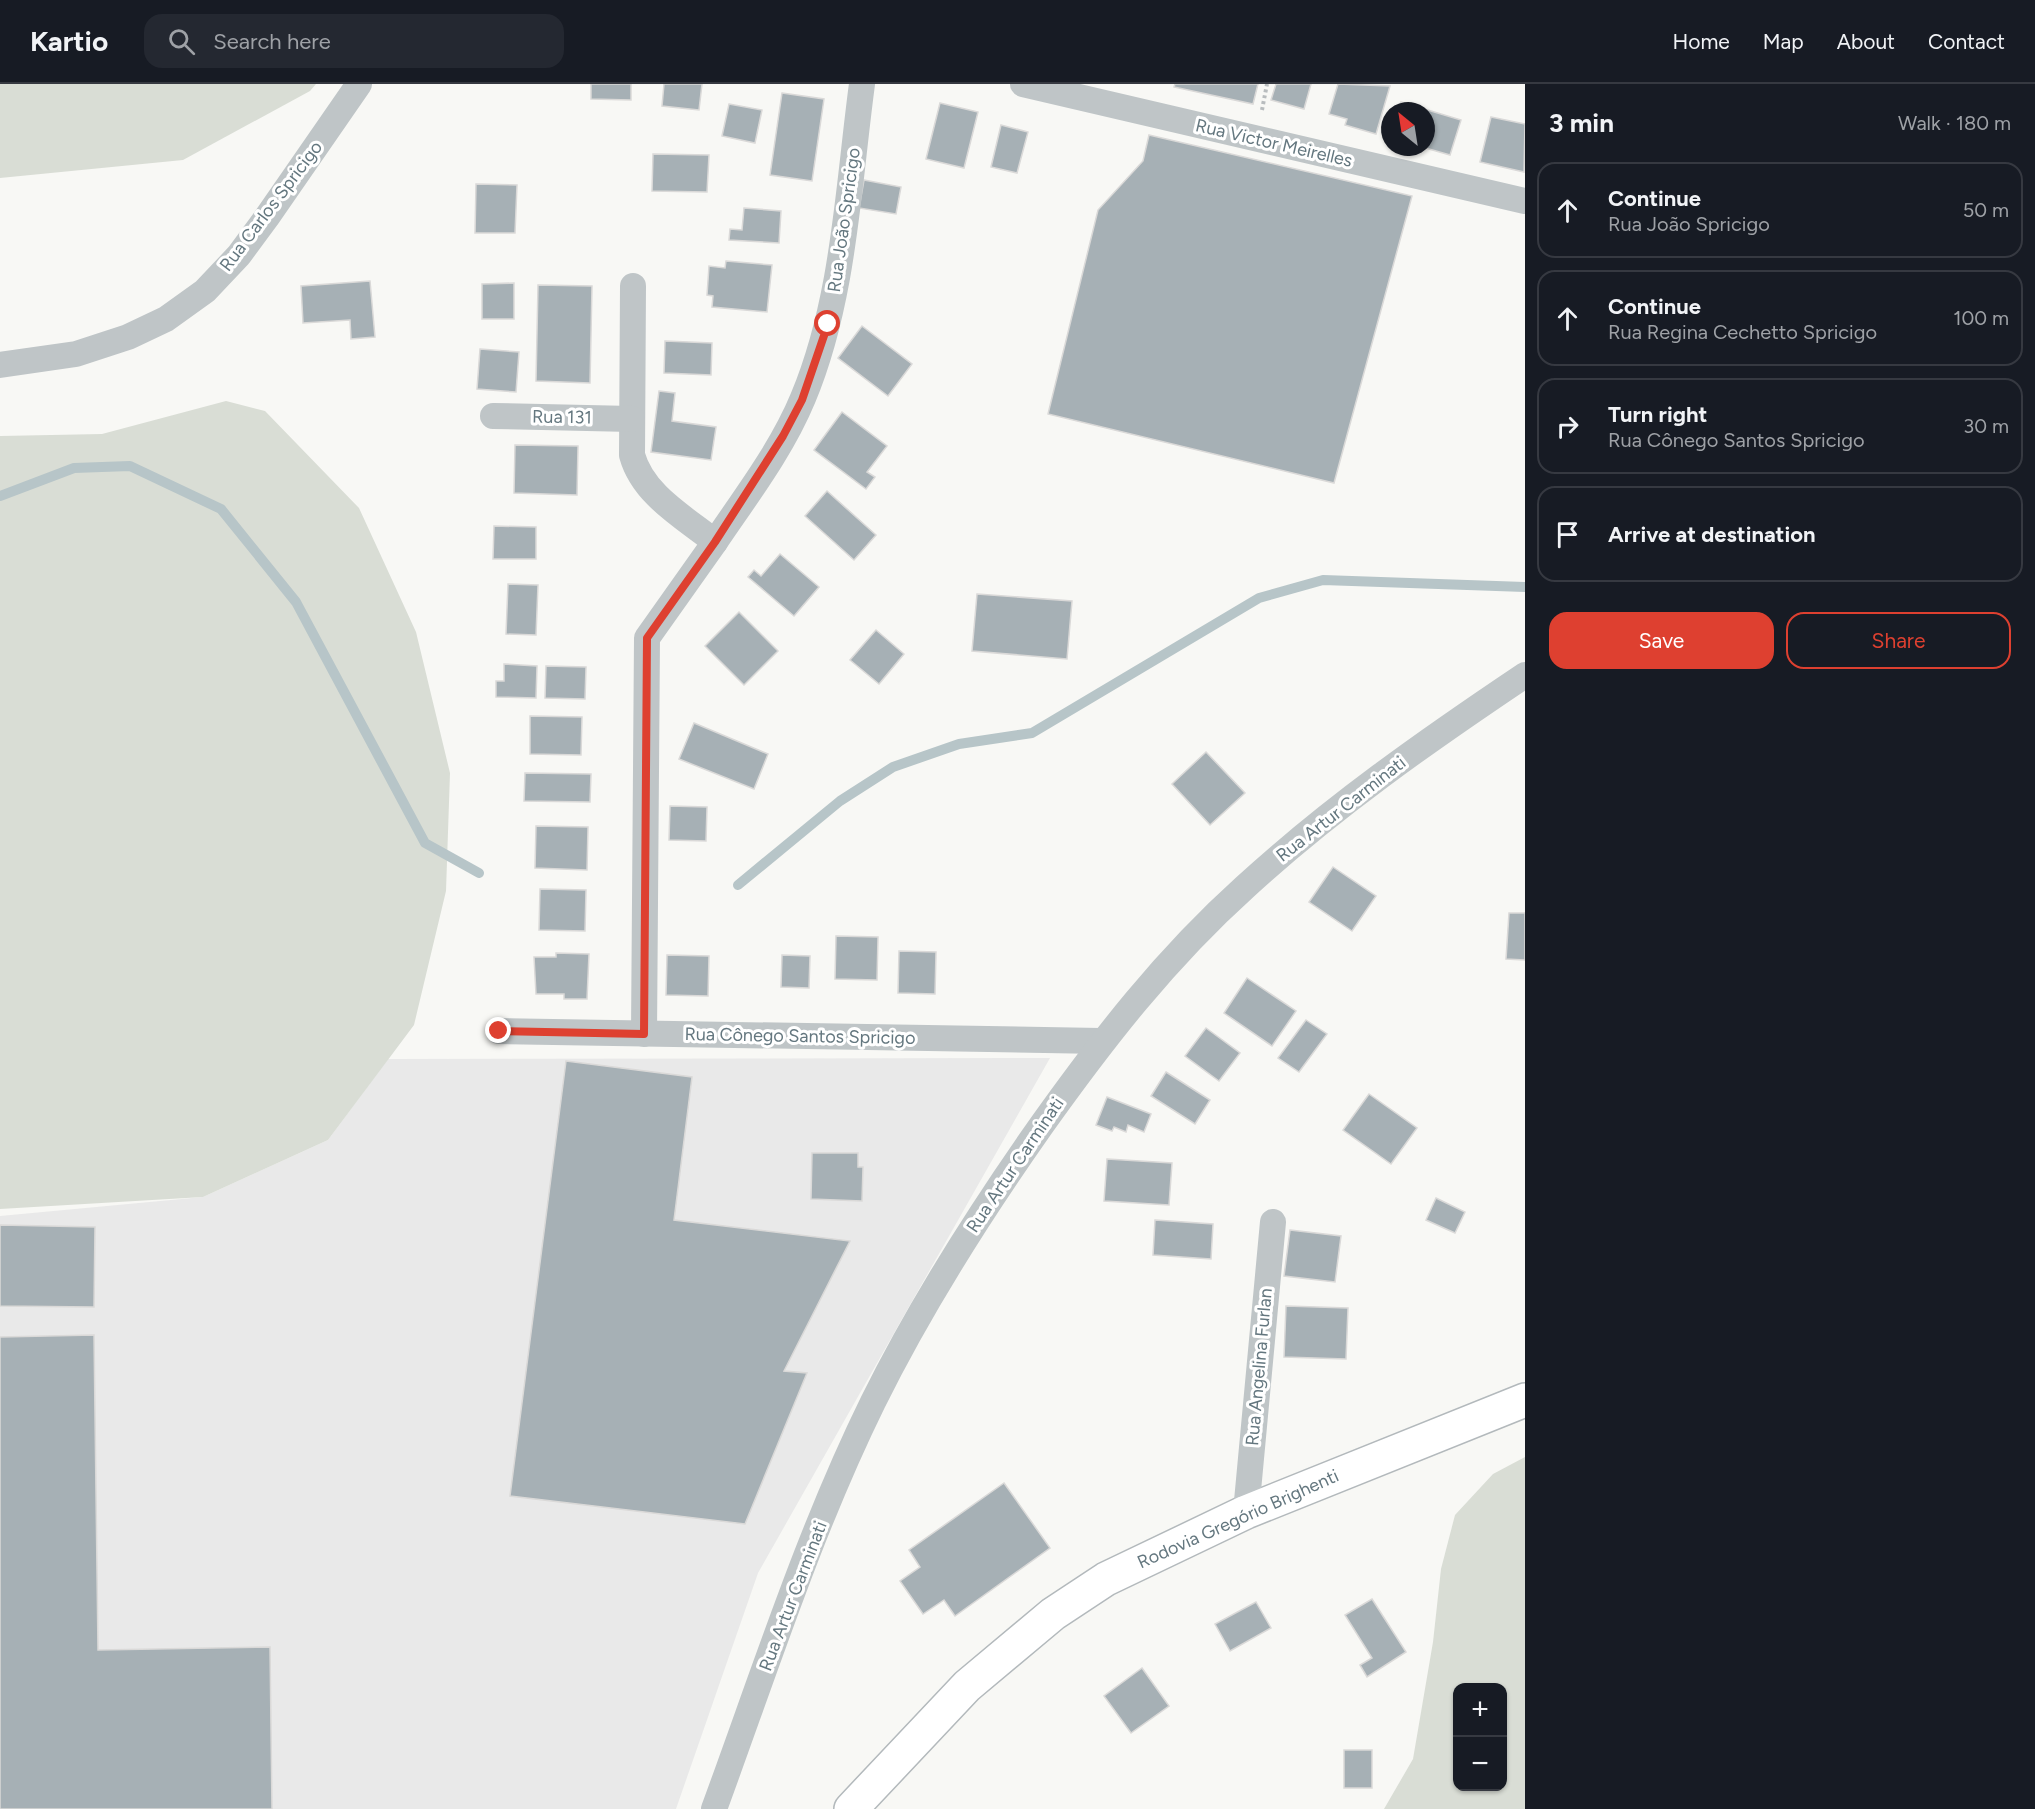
<!DOCTYPE html>
<meta charset="utf-8">
<style>
:root{--surface:#171b24;--page:#242831;--text:#f1f3f6;--muted:#9ea1a6;--line:#363941;--accent:#de4030}
body{margin:0;font-family:Figtree,sans-serif;background:var(--page);color:var(--text)}
.controls{position:absolute;right:18px;bottom:18px;display:grid;overflow:hidden;border-radius:12px;box-shadow:0 2px 4px #0004}
.controls button{width:54px;height:54px;display:grid;place-items:center;padding:0;border:0;border-bottom:2px solid var(--line);background:var(--surface);color:var(--text);font:30px sans-serif}
.compass{position:absolute;left:1381px;top:18px;width:54px;height:54px;border-radius:50%;background:var(--surface);box-shadow:0 2px 4px #0004;rotate:330deg}
.stop{position:absolute;width:18px;height:18px;margin:-14px;border:4px solid #de4030;border-radius:50%;background:#fff}
.stop.end{background:#de4030;border-color:#fff;box-shadow:0 2px 6px #0008}
.list{margin:0;padding:0;list-style:none}
h2{display:flex;justify-content:space-between;align-items:center;height:78px;margin:0;padding:0 24px;font-size:26px}
h2 small{font-size:20px;font-weight:400;color:var(--muted)}
.list li{display:grid;grid-template-columns:39px 1fr auto;gap:18px;align-items:center;box-sizing:border-box;height:96px;margin:0 12px 12px;padding:0 12px;border:2px solid var(--line);border-radius:18px}
.list b{display:block;font-size:22px;white-space:nowrap}
.list p{margin:0;font-size:20px;white-space:nowrap;color:var(--muted)}
.list em{font-size:20px;font-style:normal;color:var(--muted)}
.actions{display:flex;gap:12px;padding:18px 24px}
.actions a{flex:1;padding:14px 0;border:2px solid var(--accent);border-radius:18px;text-align:center;font-size:21px;color:var(--accent)}
.actions .main{background:var(--accent);color:#fff}
.icon{flex:none;width:33px;height:33px;fill:none;stroke:currentColor;stroke-width:2;stroke-linecap:round;stroke-linejoin:round}
.map{position:relative;flex:none;width:1525px;height:1725px;overflow:hidden}
header{display:flex;align-items:center;gap:36px;box-sizing:border-box;height:84px;padding:0 30px;background:var(--surface);border-bottom:2px solid var(--line)}
header strong{font-size:28px}
nav{display:flex;gap:33px;margin-inline-start:auto;font-size:21px}
.search{width:420px;height:54px;background:var(--page);display:flex;align-items:center;gap:15px;box-sizing:border-box;padding:0 21px;border-radius:18px;color:var(--muted);font-size:22px}
main{display:flex}
aside{flex:1;background:var(--surface)}
.map>svg:first-child{display:block}
.built{fill:#e9e9e9}
.green{fill:#d9ddd5;fill-rule:evenodd}
.lines{fill:none;stroke-linecap:round;stroke-linejoin:round}
.stream{stroke:#b7c5c8;stroke-width:10}
.building{fill:#a6b0b5;stroke:#dad9d8;stroke-width:1.5}
.primary-casing{stroke:#b3b9bc;stroke-width:36}
.path{stroke:#b8bcbe;stroke-width:4;stroke-dasharray:3 3;stroke-linecap:butt}
.minor{stroke:#bfc5c7;stroke-width:26}
.primary{stroke:#fff;stroke-width:33}
.route{stroke:#de4030;stroke-width:8}
.labels{text-anchor:middle;dominant-baseline:central;stroke-width:6;stroke-linejoin:round;paint-order:stroke}
.street-label{font-size:18px;fill:#64777f;stroke:#fff}
</style>
<header>
<strong>Kartio</strong>
<div class="search"><svg class="icon" aria-label="search" viewBox="0 0 24 24"><circle cx="10" cy="10" r="6"/><path d="M15 15l6 6"/></svg>Search here</div>
<nav><a>Home</a><a>Map</a><a>About</a><a>Contact</a></nav>
</header>
<main>
<div class="map">
<svg width="1525" height="1725" viewBox="0 0 1525 1725">
<rect width="100%" height="100%" fill="#f8f8f5"/>
<polygon class="built" points="1050,974 758,1489 676,1725 0,1725 0,1132 203,1113 328,1056 388,975"/>
<g class="green">
<polygon points="0,0 316,0 310,7 183,76 0,94"/>
<polygon points="226,317 265,327 359,424 416,548 450,689 446,807 414,941 328,1056 203,1113 0,1125 0,352 102,350"/>
<path d="M1525,1373v352h-141l29,-50 20,-117 8,-73 14,-54 38,-41zM1458,1604h44v98h-44z"/>
</g>
<g class="lines">
<g class="stream">
<polyline points="0,412 74,384 130,382 221,425 296,518 425,759 479,789"/>
<polyline points="738,801 840,717 893,683 959,660 1032,649 1259,514 1323,496 1525,503"/>
</g>
</g>
<g class="building">
<polygon points="591,0 631,0 631,16 591,15"/>
<polygon points="664,0 702,0 699,26 662,22"/>
<polygon points="1175,0 1258,0 1253,20 1174,3"/>
<polygon points="1276,0 1311,0 1304,25 1271,16"/>
<polygon points="1338,0 1390,2 1376,50 1345,41 1347,35 1329,30"/>
<polygon points="782,9 824,15 812,97 770,91"/>
<polygon points="1401,18 1461,36 1450,71 1422,63 1426,63 1426,27 1399,27"/>
<polygon points="940,19 978,28 964,84 926,75"/>
<polygon points="729,20 762,26 755,59 722,52"/>
<polygon points="1491,33 1525,40 1524,88 1480,78"/>
<polygon points="1001,41 1028,48 1017,89 991,83"/>
<polygon points="1149,51 1412,112 1334,399 1048,330 1098,126 1143,77"/>
<polygon points="653,70 709,71 707,108 652,107"/>
<polygon points="864,96 901,103 896,130 859,124"/>
<polygon points="476,100 517,101 515,149 475,149"/>
<polygon points="744,124 781,127 779,159 729,156 730,145 742,146"/>
<polygon points="726,177 772,181 767,228 712,223 713,212 707,211 709,182 725,184"/>
<polygon points="370,197 375,253 351,255 350,236 303,239 301,202"/>
<polygon points="514,199 514,235 482,235 482,200"/>
<polygon points="538,201 592,202 590,299 536,297"/>
<polygon points="862,242 912,280 888,312 838,274"/>
<polygon points="665,257 712,259 711,291 664,289"/>
<polygon points="480,265 519,268 516,308 477,305"/>
<polygon points="659,307 675,309 672,337 716,343 711,376 651,368"/>
<polygon points="842,328 887,362 867,388 875,393 866,405 814,366"/>
<polygon points="515,361 578,362 577,411 514,409"/>
<polygon points="827,407 876,451 854,476 805,432"/>
<polygon points="494,442 536,443 536,475 493,475"/>
<polygon points="780,470 819,503 794,532 748,493 754,486 761,492"/>
<polygon points="508,500 538,501 536,551 506,550"/>
<polygon points="977,510 1072,517 1067,575 972,567"/>
<polygon points="739,528 778,567 744,601 705,562"/>
<polygon points="876,546 904,570 879,600 850,576"/>
<polygon points="504,580 537,582 536,614 496,613 496,597 504,597"/>
<polygon points="546,582 586,583 585,615 545,614"/>
<polygon points="530,632 582,633 581,671 530,670"/>
<polygon points="694,639 768,670 754,705 679,675"/>
<polygon points="1206,668 1245,709 1210,741 1172,700"/>
<polygon points="525,689 591,690 590,718 524,717"/>
<polygon points="670,722 707,723 706,757 669,756"/>
<polygon points="536,742 588,743 587,786 535,784"/>
<polygon points="1333,783 1376,812 1352,847 1309,818"/>
<polygon points="540,805 586,806 585,847 539,846"/>
<polygon points="1509,829 1525,829 1525,876 1506,875"/>
<polygon points="836,852 878,853 877,896 835,895"/>
<polygon points="899,867 936,868 935,910 898,909"/>
<polygon points="556,869 589,870 587,915 564,915 564,910 536,910 534,873 556,873"/>
<polygon points="667,871 709,872 708,912 666,911"/>
<polygon points="782,871 810,872 809,904 781,903"/>
<polygon points="1247,894 1296,927 1272,962 1224,929"/>
<polygon points="1306,936 1327,950 1299,988 1278,974"/>
<polygon points="1206,944 1240,969 1219,997 1185,972"/>
<polygon points="566,977 692,993 674,1136 850,1157 784,1287 807,1289 745,1440 510,1412"/>
<polygon points="1166,988 1210,1016 1195,1040 1151,1012"/>
<polygon points="1369,1010 1417,1044 1391,1080 1343,1046"/>
<polygon points="1107,1013 1151,1030 1144,1048 1128,1041 1126,1048 1114,1043 1112,1047 1096,1041"/>
<polygon points="812,1069 858,1069 858,1083 863,1083 862,1117 811,1115"/>
<polygon points="1107,1075 1172,1079 1169,1121 1104,1117"/>
<polygon points="1436,1114 1465,1128 1455,1149 1426,1136"/>
<polygon points="1155,1136 1213,1140 1211,1175 1153,1171"/>
<polygon points="0,1141 95,1143 94,1223 0,1222"/>
<polygon points="1290,1146 1341,1152 1335,1198 1284,1192"/>
<polygon points="1286,1222 1348,1224 1346,1275 1284,1273"/>
<polygon points="94,1251 98,1566 270,1563 272,1725 0,1725 0,1253"/>
<polygon points="1004,1399 1050,1464 955,1532 944,1516 923,1530 900,1497 920,1483 909,1466"/>
<polygon points="1372,1515 1406,1568 1367,1593 1360,1581 1372,1574 1345,1531"/>
<polygon points="1256,1518 1271,1544 1230,1567 1215,1540"/>
<polygon points="1142,1584 1169,1622 1131,1649 1104,1612"/>
<rect x="1344" y="1666" width="28" height="38"/>
</g>
<g class="lines">
<g class="primary-casing">
<polyline id="primary" points="851,1725 967,1602 1053,1530 1106,1495 1246,1428 1525,1316"/>
</g>
<polyline class="path" points="1262,26 1267,0"/>
<g class="minor">
<polyline points="1023,0 1525,117"/>
<path d="M633,202l-1,169c11,40 52,62 83,87l-68,96 -3,396"/>
<polyline points="0,281 76,270 128,253 166,235 205,207 239,171 267,133 359,0"/>
<polyline points="493,332 632,335"/>
<path d="M715,458c31,-46 67,-93 88,-144 41,-98 45,-210 59,-314"/>
<polyline points="499,947 1101,957"/>
<polyline points="1246,1428 1273,1138"/>
<path d="M714,1725c50,-136 95,-277 159,-407 48,-97 106,-188 168,-276 62,-87 124,-167 204,-239 86,-79 183,-147 280,-212"/>
</g>
<use href="#primary" class="primary"/>
</g>
<g class="lines">
<polyline class="route" points="499,947 644,950 647,554 715,458 783,352 802,316 828,240"/>
</g>
<g class="labels">
<g class="street-label">
<text transform="translate(1274 59) rotate(13)">Rua Victor Meirelles</text>
<text transform="translate(271 122) rotate(-53)">Rua Carlos Spricigo</text>
<text transform="translate(844 136) rotate(-82)">Rua João Spricigo</text>
<text transform="translate(562 333) rotate(1)">Rua 131</text>
<text transform="translate(1341 725) rotate(-38)">Rua Artur Carminati</text>
<text transform="translate(800 952) rotate(1)">Rua Cônego Santos Spricigo</text>
<text transform="translate(1015 1081) rotate(-56)">Rua Artur Carminati</text>
<text transform="translate(1259 1283) rotate(-85)">Rua Angelina Furlan</text>
<text transform="translate(1238 1435) rotate(-24)">Rodovia Gregório Brighenti</text>
<text transform="translate(793 1512) rotate(-69)">Rua Artur Carminati</text>
</g>
</g>
</svg>
<div class="controls">
<button>+</button>
<button>−</button>
</div>
<svg class="compass" viewBox="-18 -18 36 36"><path d="M0-13l5 13h-10z" fill="#e53935"/><path d="M0 13l5-13h-10z" fill="#9ea1a6"/></svg>
<div class="stop" style="left:828px;top:240px"></div>
<div class="stop end" style="left:499px;top:947px"></div>
</div>
<aside>
<h2>3 min<small>Walk · 180 m</small></h2>
<ul class="list">
<li><svg class="icon" aria-label="ahead" viewBox="0 0 24 24"><path d="M12 20V5M6 11l6-6 6 6"/></svg><div><b>Continue</b><p>Rua João Spricigo</p></div><em>50 m</em></li>
<li><svg class="icon" aria-label="ahead" viewBox="0 0 24 24"><path d="M12 20V5M6 11l6-6 6 6"/></svg><div><b>Continue</b><p>Rua Regina Cechetto Spricigo</p></div><em>100 m</em></li>
<li><svg class="icon" aria-label="right" viewBox="0 0 24 24"><path d="M7 20v-9h11M14 6l5 5-5 5"/></svg><div><b>Turn right</b><p>Rua Cônego Santos Spricigo</p></div><em>30 m</em></li>
<li><svg class="icon" aria-label="arrive" viewBox="0 0 24 24"><path d="M6 21V4h12l-3 4 3 4H6"/></svg><div><b>Arrive at destination</b></div></li>
</ul>
<div class="actions"><a class="main">Save</a><a>Share</a></div>
</aside>
</main>
